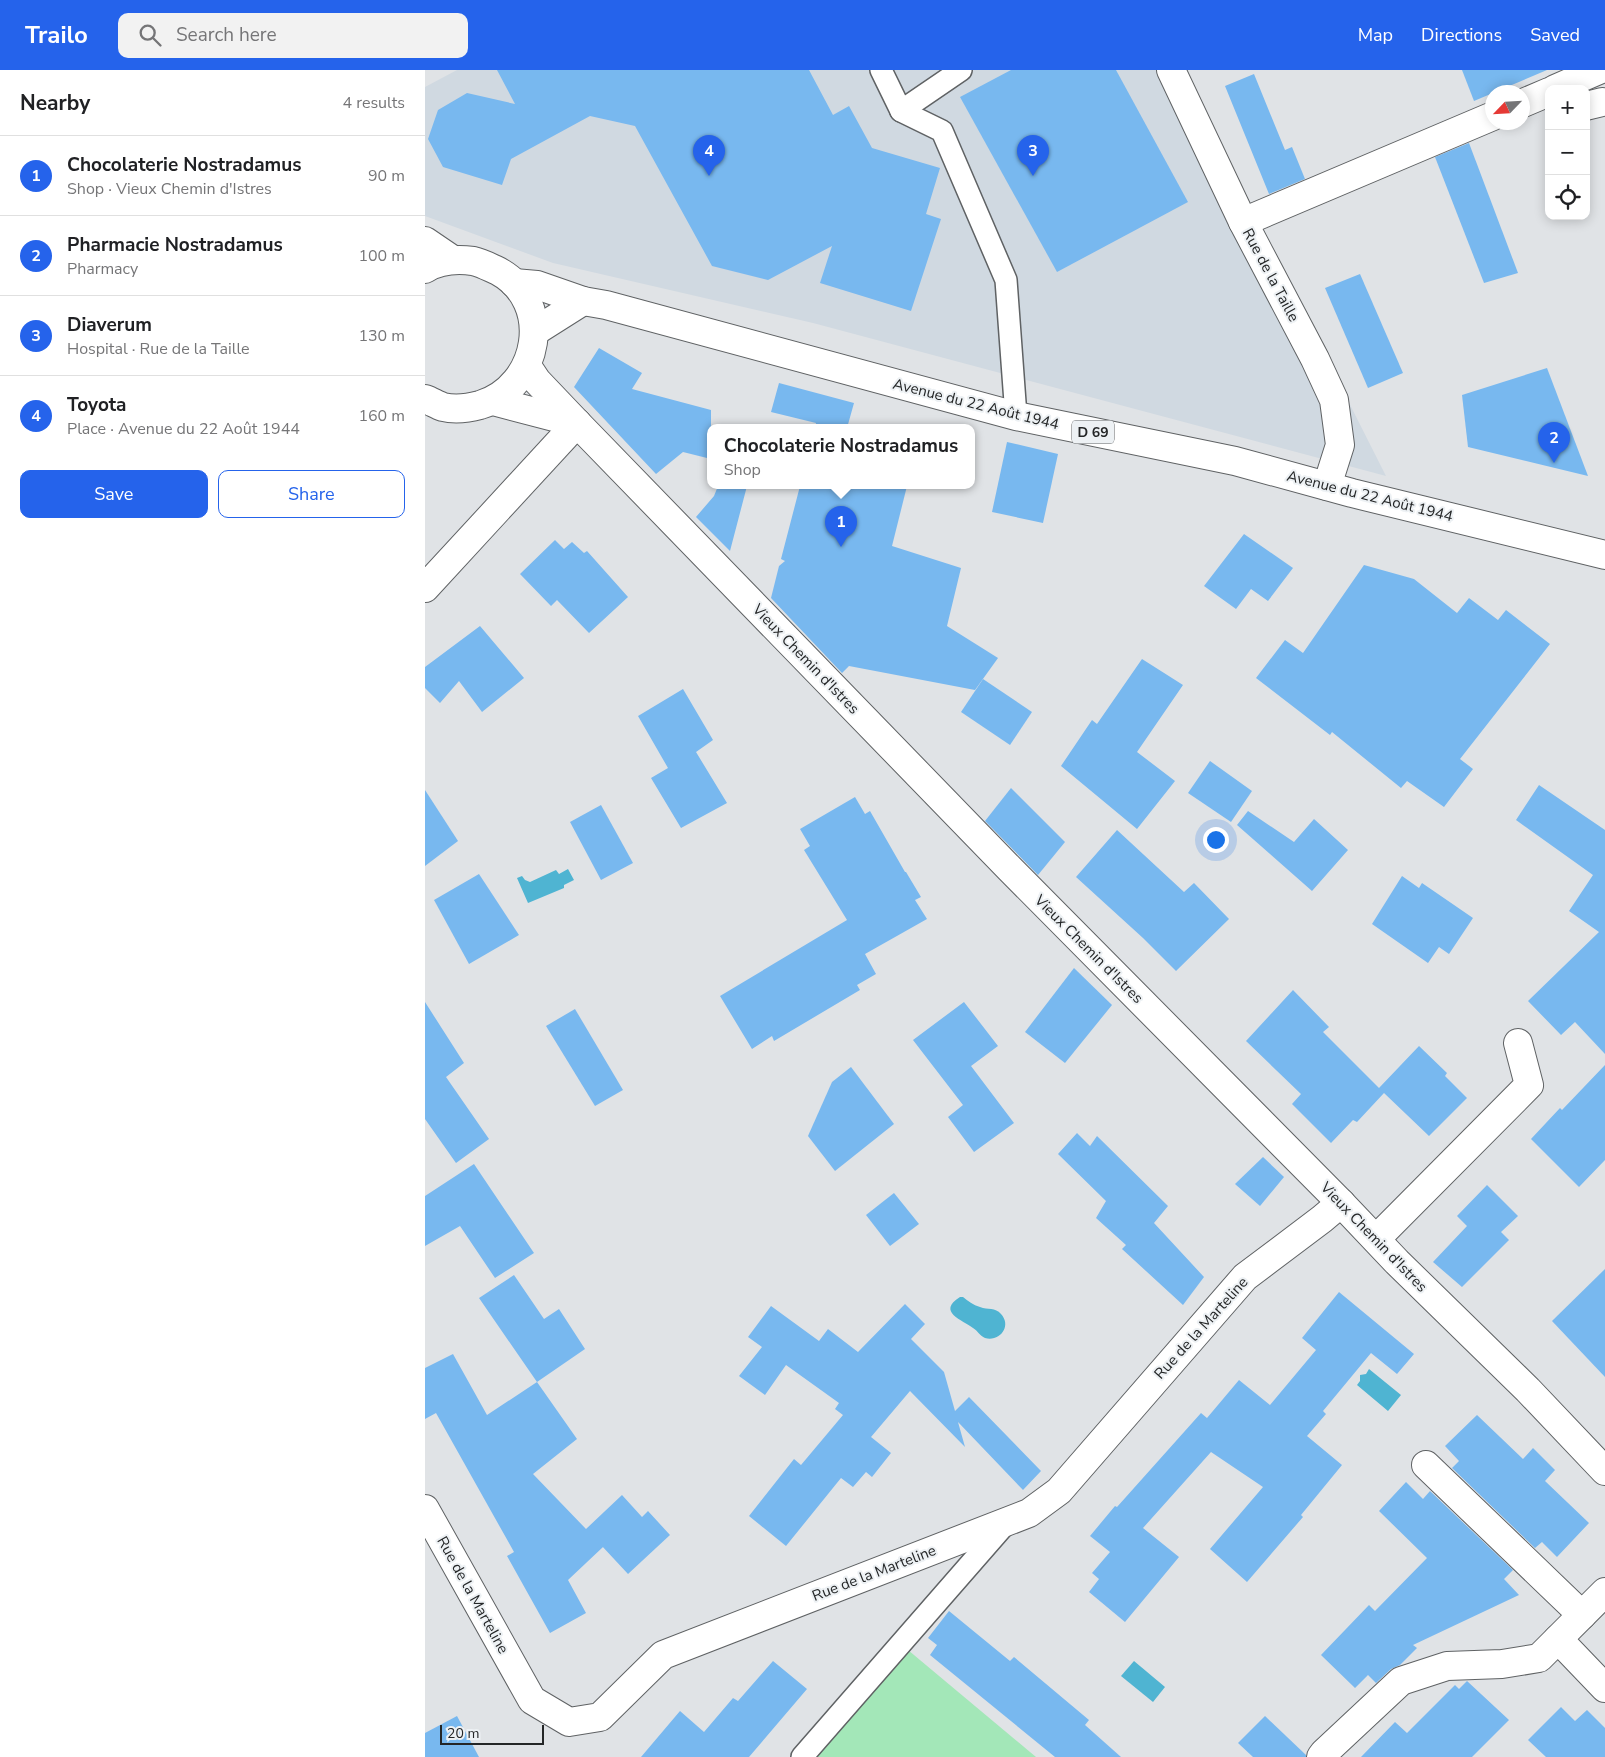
<!DOCTYPE html>
<meta charset="utf-8">
<style>
:root{--surface:#fff;--page:#f2f2f2;--text:#202124;--muted:#757577;--line:#e0e0e0;--accent:#2563eb}
body{margin:0;font-family:"Nunito Sans",sans-serif;background:var(--page);color:var(--text)}
.controls{position:absolute;right:15px;top:15px;display:grid;overflow:hidden;border-radius:10px;box-shadow:0 2px 12px #0003}
.controls button{width:45px;height:45px;display:grid;place-items:center;padding:0;border:0;border-bottom:1px solid var(--line);background:var(--surface);color:var(--text);font:25px sans-serif}
.compass{position:absolute;left:1060px;top:15px;width:45px;height:45px;border-radius:50%;background:var(--surface);box-shadow:0 2px 12px #0003;rotate:245deg}
.scale{position:absolute;left:15px;bottom:12px;width:104px;box-sizing:border-box;padding-left:5px;border:2px solid #242627;border-top:0;font-size:14px;line-height:18px;white-space:nowrap;color:#242627;-webkit-text-stroke:4px #edf1f4;paint-order:stroke}
.you{position:absolute;left:790px;top:769px;width:18px;height:18px;margin:-12px;border:4px solid #fff;border-radius:50%;background:#1a73e8;box-shadow:0 0 0 8px #1a73e833}
.badge{display:grid;place-items:center;width:32px;height:32px;border-radius:50%;background:var(--accent);color:#fff;font-size:16px;font-weight:700}
.pin{position:absolute;translate:-50% -41px;filter:drop-shadow(0 1px 2px #0008)}
.pin::after{content:'';position:absolute;top:26px;width:18px;height:15px;background:inherit;clip-path:polygon(0 0,100% 0,50% 100%)}
.popup{position:absolute;left:282px;top:354px;width:268px;height:65px;box-sizing:border-box;display:grid;place-content:center;border-radius:10px;background:var(--surface);filter:drop-shadow(0 1px 4px #0005);font-size:16px;white-space:nowrap;color:var(--muted)}
.popup b{font-size:19px;color:var(--text)}
.popup::after{content:'';position:absolute;left:50%;top:100%;margin-left:-10px;border:10px solid transparent;border-top-color:var(--surface)}
.list{margin:0;padding:0;list-style:none}
h2{display:flex;justify-content:space-between;align-items:center;height:65px;margin:0;padding:0 20px;font-size:21px}
h2 small{font-size:16px;font-weight:400;color:var(--muted)}
.list li{display:grid;grid-template-columns:32px 1fr auto;gap:15px;align-items:center;box-sizing:border-box;height:80px;padding:0 20px;border-top:1px solid var(--line)}
.list b{display:block;font-size:19px;white-space:nowrap}
.list p{margin:0;font-size:16px;white-space:nowrap;color:var(--muted)}
.list em{font-size:16px;font-style:normal;color:var(--muted)}
.actions{display:flex;gap:10px;padding:15px 20px}
.actions a{flex:1;padding:11px 0;border:1px solid var(--accent);border-radius:10px;text-align:center;font-size:18px;color:var(--accent)}
.actions .main{background:var(--accent);color:#fff}
.icon{flex:none;width:28px;height:28px;fill:none;stroke:currentColor;stroke-width:2;stroke-linecap:round;stroke-linejoin:round}
.map{position:relative;flex:none;width:1180px;height:1687px;overflow:hidden}
header{display:flex;align-items:center;gap:30px;box-sizing:border-box;height:70px;padding:0 25px;background:var(--accent);color:#fff}
header strong{font-size:24px}
nav{display:flex;gap:28px;margin-inline-start:auto;font-size:18px}
.search{width:350px;height:45px;background:var(--page);display:flex;align-items:center;gap:12px;box-sizing:border-box;padding:0 18px;border-radius:10px;color:var(--muted);font-size:19px}
main{display:flex}
aside{flex:1;background:var(--surface)}
.map>svg:first-child{display:block}
.built{fill:#d0d9e1}
.green{fill:#a3e7b8}
.water{fill:#4fb4d2}
.building{fill:#78b8ef}
.lines{fill:none;stroke-linecap:round;stroke-linejoin:round}
.service-casing{stroke:#5f6264;stroke-width:24}
.minor-casing{stroke:#5f6264;stroke-width:30}
.primary-casing{stroke:#5f6264;stroke-width:30}
.service{stroke:#fff;stroke-width:21}
.minor{stroke:#fff;stroke-width:28}
.primary{stroke:#fff;stroke-width:28}
.labels{text-anchor:middle;dominant-baseline:central;stroke-width:4;stroke-linejoin:round;paint-order:stroke}
.shield{fill:#edf1f4;stroke:#606364;stroke-width:1}
.shield-label{font-size:14px;font-weight:bold;fill:#242627}
.street-label{font-size:15px;fill:#242627;stroke:#edf1f4}
</style>
<header>
<strong>Trailo</strong>
<div class="search"><svg class="icon" aria-label="search" viewBox="0 0 24 24"><circle cx="10" cy="10" r="6"/><path d="M15 15l6 6"/></svg>Search here</div>
<nav><a>Map</a><a>Directions</a><a>Saved</a></nav>
</header>
<main>
<aside>
<h2>Nearby<small>4 results</small></h2>
<ul class="list">
<li><span class="badge">1</span><div><b>Chocolaterie Nostradamus</b><p>Shop · Vieux Chemin d'Istres</p></div><em>90 m</em></li>
<li><span class="badge">2</span><div><b>Pharmacie Nostradamus</b><p>Pharmacy</p></div><em>100 m</em></li>
<li><span class="badge">3</span><div><b>Diaverum</b><p>Hospital · Rue de la Taille</p></div><em>130 m</em></li>
<li><span class="badge">4</span><div><b>Toyota</b><p>Place · Avenue du 22 Août 1944</p></div><em>160 m</em></li>
</ul>
<div class="actions"><a class="main">Save</a><a>Share</a></div>
</aside>
<div class="map">
<svg width="1180" height="1687" viewBox="0 0 1180 1687">
<rect width="100%" height="100%" fill="#e0e3e6"/>
<polygon class="built" points="32,0 756,0 961,406 388,253 128,193 0,146 0,17"/>
<polygon class="green" points="483,1580 611,1687 390,1687"/>
<g class="water">
<polygon points="143,799 149,810 139,815 139,818 103,833 92,808 97,806 100,810 105,812 131,800 134,804"/>
<path d="M535,1227h3c5,4 10,8 17,10 8,3 15,0 21,7 11,12 -1,28 -16,24 -5,-2 -7,-7 -12,-10 -10,-8 -37,-16 -13,-31z"/>
<polygon points="944,1299 976,1325 963,1341 932,1315 935,1311 935,1305 941,1304"/>
<polygon points="709,1591 740,1617 728,1632 696,1606"/>
</g>
<g class="building">
<polygon points="72,0 384,0 408,45 424,36 447,78 515,98 501,144 516,149 486,241 395,213 407,176 343,210 287,196 210,56 165,46 86,89 77,115 18,97 3,69 13,40 42,23 90,34"/>
<polygon points="586,0 691,0 763,132 632,202 535,27"/>
<polygon points="1037,0 1122,0 1049,31"/>
<polygon points="829,4 860,80 867,77 880,109 844,124 800,16"/>
<polygon points="1044,73 1093,203 1059,213 1010,87"/>
<polygon points="935,204 978,303 943,318 900,218"/>
<polygon points="174,278 217,303 207,319 286,340 286,389 258,382 231,404 149,317"/>
<polygon points="1122,298 1163,406 1043,377 1037,325"/>
<polygon points="354,313 429,333 422,358 390,358 391,353 346,342"/>
<polygon points="582,372 633,384 618,453 567,442"/>
<polygon points="293,416 322,416 305,481 271,447 289,426"/>
<polygon points="375,416 482,416 467,476 536,498 522,556 573,588 550,620 424,596 417,603 346,528 354,496 360,491 356,489"/>
<polygon points="819,464 868,498 843,531 826,519 811,539 779,516"/>
<polygon points="130,470 139,479 147,472 159,483 162,481 203,527 164,563 132,530 126,536 95,504"/>
<polygon points="939,495 989,509 1032,543 1044,528 1073,550 1081,540 1125,574 1035,689 1048,699 1019,737 982,711 976,718 907,662 905,665 831,608 860,570 878,583"/>
<polygon points="55,556 99,608 57,642 34,611 15,633 0,618 0,597"/>
<polygon points="717,589 758,615 712,682 750,711 712,759 636,696 667,650 672,654"/>
<polygon points="558,609 607,642 585,675 536,642"/>
<polygon points="258,619 288,670 271,682 302,733 256,758 226,708 243,698 213,646"/>
<polygon points="785,691 827,721 806,752 763,723"/>
<polygon points="1114,715 1180,760 1180,984 1150,952 1136,965 1103,931 1174,862 1144,841 1168,805 1091,750"/>
<polygon points="586,718 640,772 613,805 560,751"/>
<polygon points="0,720 33,771 0,796"/>
<polygon points="430,727 440,744 445,741 480,802 481,802 496,827 490,830 502,849 440,884 451,904 432,915 435,920 349,971 347,966 327,979 295,926 422,850 379,780 385,776 375,759"/>
<polygon points="176,735 208,793 176,810 145,752"/>
<polygon points="823,741 869,772 889,749 923,780 887,821 812,755"/>
<polygon points="692,760 759,822 769,813 804,849 751,901 718,868 651,807"/>
<polygon points="54,804 94,865 44,894 9,830"/>
<polygon points="977,806 994,818 997,813 1048,848 1024,884 1014,877 1003,893 947,854"/>
<polygon points="649,898 687,935 640,993 600,962"/>
<polygon points="868,920 904,957 898,962 954,1018 994,976 1022,1003 1020,1006 1042,1028 1004,1066 959,1023 932,1052 928,1050 906,1073 867,1034 876,1024 821,971"/>
<polygon points="0,932 39,993 21,1007 64,1069 31,1093 0,1049"/>
<polygon points="539,932 573,976 546,996 589,1053 549,1082 523,1047 538,1035 488,970"/>
<polygon points="150,939 198,1020 170,1036 121,956"/>
<polygon points="1180,995 1180,1090 1154,1117 1106,1069 1135,1038 1137,1040"/>
<polygon points="426,997 469,1054 410,1101 383,1066 407,1012"/>
<polygon points="652,1063 665,1076 672,1066 743,1136 729,1153 779,1207 758,1235 697,1179 701,1175 671,1148 681,1131 633,1084"/>
<polygon points="838,1087 859,1107 835,1136 810,1114"/>
<polygon points="49,1094 109,1183 70,1208 35,1156 0,1176 0,1126"/>
<polygon points="1062,1115 1093,1146 1076,1162 1084,1170 1037,1217 1008,1192 1042,1156 1032,1146"/>
<polygon points="469,1123 494,1154 465,1176 441,1145"/>
<polygon points="1180,1199 1180,1307 1127,1251"/>
<polygon points="89,1205 119,1249 134,1239 160,1279 112,1312 54,1228"/>
<polygon points="914,1222 989,1284 972,1304 946,1283 898,1341 901,1344 882,1366 917,1395 876,1445 878,1447 822,1512 785,1479 838,1417 786,1382 718,1458 754,1487 700,1552 664,1522 674,1509 667,1503 685,1482 665,1466 690,1436 692,1437 776,1343 782,1348 814,1310 845,1335 891,1280 877,1268"/>
<polygon points="480,1234 500,1254 486,1269 519,1302 530,1341 544,1327 616,1401 598,1420 533,1352 540,1377 485,1321 446,1367 466,1383 447,1407 441,1402 428,1417 416,1408 361,1476 324,1446 369,1389 376,1395 418,1345 410,1339 414,1333 361,1295 340,1325 314,1306 337,1277 323,1267 346,1236 394,1271 403,1259 433,1282"/>
<polygon points="28,1284 62,1345 112,1312 152,1369 108,1404 161,1459 197,1425 217,1447 223,1441 245,1465 203,1504 176,1475 178,1477 143,1510 161,1543 125,1563 82,1486 89,1482 11,1343 0,1349 0,1298"/>
<polygon points="1052,1345 1098,1389 1108,1378 1130,1400 1120,1411 1164,1453 1132,1487 1117,1472 1110,1478 1027,1398 1034,1391 1020,1376"/>
<polygon points="981,1412 998,1429 1005,1421 1088,1500 1079,1509 1094,1525 988,1575 992,1578 975,1595 966,1599 951,1613 943,1605 930,1618 896,1585 944,1535 950,1541 1002,1488 954,1441"/>
<polygon points="524,1541 585,1591 589,1587 664,1650 660,1655 696,1687 630,1687 505,1585 512,1575 503,1568"/>
<polygon points="348,1591 382,1619 324,1687 216,1687 255,1641 279,1662 308,1628 313,1631"/>
<polygon points="1042,1611 1084,1650 1047,1687 936,1687 970,1652 982,1663 1030,1615 1034,1619"/>
<polygon points="1136,1637 1150,1651 1162,1640 1180,1658 1180,1687 1121,1687 1103,1670"/>
<polygon points="32,1646 54,1687 0,1687 0,1663"/>
<polygon points="840,1646 881,1685 881,1687 828,1687 813,1673"/>
</g>
<g class="lines">
<g class="service-casing">
<g id="service">
<polyline points="456,0 476,41 517,61 581,210 591,346"/>
<polyline points="476,41 536,0"/>
<polyline points="377,1687 582,1452"/>
</g>
</g>
<g class="minor-casing">
<g id="minor">
<polyline points="746,0 818,152 890,289 909,330 915,375 902,416"/>
<polyline points="1130,19 1174,0"/>
<polyline points="1098,33 1124,22"/>
<polyline points="1161,36 1177,32"/>
<polyline points="818,152 1068,46"/>
<polyline points="102,296 112,311 152,353 585,799 916,1133 972,1192 1103,1320 1180,1401"/>
<polyline points="68,331 152,353"/>
<polyline points="0,518 152,353"/>
<polyline points="951,1169 1104,1015 1093,973"/>
<polyline points="1001,1395 1157,1545"/>
<polyline points="0,1439 107,1630 144,1652 175,1647 238,1585 604,1443 634,1421 820,1207 897,1149 916,1133"/>
<polyline points="1133,1569 1180,1618"/>
<polyline points="896,1687 899,1683 976,1611 1022,1596 1077,1594 1114,1588 1180,1522"/>
</g>
</g>
<g class="primary-casing">
<g id="primary">
<polyline points="0,171 28,190"/>
<path d="M0,199c14,-9 32,-10 48,-8 9,2 16,6 25,10 57,31 42,116 -18,134 -11,3 -25,5 -37,2 -6,-2 -12,-6 -18,-8"/>
<polyline points="89,213 112,215 158,231 181,235 591,346 810,391 927,423 1180,485"/>
<polyline points="109,262 158,231"/>
</g>
</g>
<use href="#service" class="service"/>
<use href="#minor" class="minor"/>
<use href="#primary" class="primary"/>
</g>
<g class="labels">
<rect class="shield" x="647" y="350.5" width="42" height="23" rx="4"/>
<g class="shield-label">
<text x="668" y="362">D 69</text>
</g>
<g class="street-label">
<text transform="translate(846 205) rotate(62)">Rue de la Taille</text>
<text transform="translate(551 334) rotate(14)">Avenue du 22 Août 1944</text>
<text transform="translate(945 426) rotate(14)">Avenue du 22 Août 1944</text>
<text transform="translate(381 589) rotate(46)">Vieux Chemin d'Istres</text>
<text transform="translate(664 879) rotate(45)">Vieux Chemin d'Istres</text>
<text transform="translate(949 1167) rotate(46)">Vieux Chemin d'Istres</text>
<text transform="translate(776 1258) rotate(-48)">Rue de la Marteline</text>
<text transform="translate(449 1503) rotate(-21)">Rue de la Marteline</text>
<text transform="translate(48 1525) rotate(61)">Rue de la Marteline</text>
</g>
</g>
</svg>
<div class="controls">
<button>+</button>
<button>−</button>
<button><svg class="icon" aria-label="locate" viewBox="0 0 24 24"><circle cx="12" cy="12" r="6"/><path d="M12 2v4M12 18v4M2 12h4M18 12h4"/></svg></button>
</div>
<svg class="compass" viewBox="-18 -18 36 36"><path d="M0-13l5 13h-10z" fill="#e53935"/><path d="M0 13l5-13h-10z" fill="#757577"/></svg>
<div class="scale">20 m</div>
<div class="you"></div>
<div class="pin badge" style="left:416px;top:477px">1</div>
<div class="popup"><b>Chocolaterie Nostradamus</b>Shop</div>
<div class="pin badge" style="left:1129px;top:393px">2</div>
<div class="pin badge" style="left:608px;top:106px">3</div>
<div class="pin badge" style="left:284px;top:106px">4</div>
</div>
</main>
